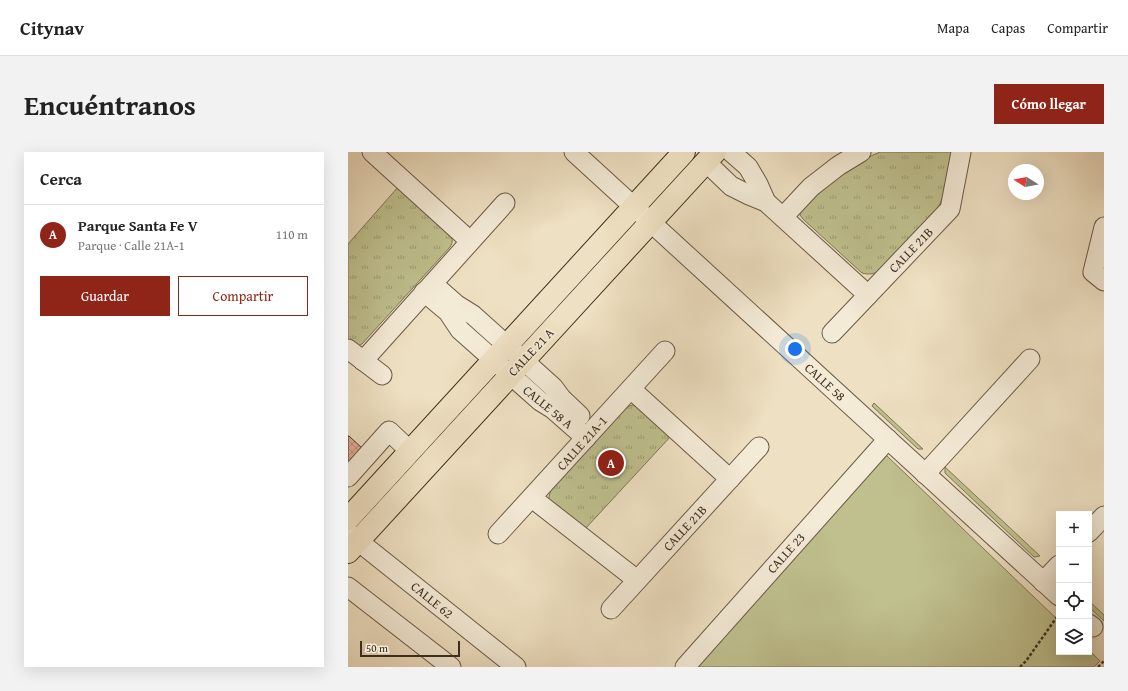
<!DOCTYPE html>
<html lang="es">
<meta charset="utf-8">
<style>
:root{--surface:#fff;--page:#f2f2f2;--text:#222;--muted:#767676;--line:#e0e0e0;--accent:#8f2418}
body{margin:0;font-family:"Gentium Book Plus",serif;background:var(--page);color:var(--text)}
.controls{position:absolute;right:12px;bottom:12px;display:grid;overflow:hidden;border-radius:0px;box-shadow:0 4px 16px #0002}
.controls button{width:36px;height:36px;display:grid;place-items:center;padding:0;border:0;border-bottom:1px solid var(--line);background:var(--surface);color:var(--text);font:20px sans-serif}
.compass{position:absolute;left:660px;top:12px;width:36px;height:36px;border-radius:50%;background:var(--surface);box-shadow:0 4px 16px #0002;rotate:281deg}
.scale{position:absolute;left:12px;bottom:10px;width:100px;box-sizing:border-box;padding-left:4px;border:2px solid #3f2e1d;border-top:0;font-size:11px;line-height:14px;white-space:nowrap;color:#3f2e1d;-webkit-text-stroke:3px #f4ebd7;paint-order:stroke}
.you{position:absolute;left:447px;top:197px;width:14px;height:14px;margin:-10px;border:3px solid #fff;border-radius:50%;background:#1a73e8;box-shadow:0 0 0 6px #1a73e833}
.badge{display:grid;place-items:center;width:26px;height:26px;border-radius:50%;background:var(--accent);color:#fff;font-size:13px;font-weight:700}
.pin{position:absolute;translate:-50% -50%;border:2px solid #fff;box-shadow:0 1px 4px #0006}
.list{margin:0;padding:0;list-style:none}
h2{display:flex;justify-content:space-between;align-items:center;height:52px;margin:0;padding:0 16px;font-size:17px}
h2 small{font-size:13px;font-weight:400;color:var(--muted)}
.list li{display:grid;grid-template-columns:26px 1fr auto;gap:12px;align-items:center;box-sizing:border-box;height:60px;padding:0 16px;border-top:1px solid var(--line)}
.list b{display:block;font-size:15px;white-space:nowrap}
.list p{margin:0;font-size:13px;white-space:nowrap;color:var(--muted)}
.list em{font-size:13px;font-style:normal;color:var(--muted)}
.actions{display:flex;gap:8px;padding:12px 16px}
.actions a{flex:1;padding:9px 0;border:1px solid var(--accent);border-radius:0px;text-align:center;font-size:14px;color:var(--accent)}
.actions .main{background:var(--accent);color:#fff}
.icon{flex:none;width:22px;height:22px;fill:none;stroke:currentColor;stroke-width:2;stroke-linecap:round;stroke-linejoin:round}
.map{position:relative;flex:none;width:756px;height:515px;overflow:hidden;border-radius:0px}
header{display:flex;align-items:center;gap:24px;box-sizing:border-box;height:56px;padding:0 20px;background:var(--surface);border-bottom:1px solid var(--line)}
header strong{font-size:19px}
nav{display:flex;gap:22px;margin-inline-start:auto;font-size:14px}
.intro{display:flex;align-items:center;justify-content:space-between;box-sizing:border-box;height:96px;padding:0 24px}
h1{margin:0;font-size:28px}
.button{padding:10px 18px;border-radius:0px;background:var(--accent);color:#fff;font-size:14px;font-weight:700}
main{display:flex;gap:24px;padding:0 24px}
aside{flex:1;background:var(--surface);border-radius:0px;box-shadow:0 4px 16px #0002}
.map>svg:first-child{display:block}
.grass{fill:#bfc08e;stroke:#7f7756}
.park{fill:url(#park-tufts);stroke:#7f7756}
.building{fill:url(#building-cross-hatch);stroke:#3f2e1d}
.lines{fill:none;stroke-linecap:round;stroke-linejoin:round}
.minor-casing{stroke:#6b5a46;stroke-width:21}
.major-casing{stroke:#3f2e1d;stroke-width:24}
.path{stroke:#3f2e1d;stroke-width:2.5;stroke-dasharray:3 2;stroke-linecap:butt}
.minor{stroke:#f4ebd7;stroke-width:19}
.major{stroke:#eee0c2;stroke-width:22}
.labels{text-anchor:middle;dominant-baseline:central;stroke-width:3.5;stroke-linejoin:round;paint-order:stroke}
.street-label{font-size:13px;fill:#3f2e1d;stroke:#f4ebd7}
</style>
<header>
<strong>Citynav</strong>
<nav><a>Mapa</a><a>Capas</a><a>Compartir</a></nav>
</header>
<div class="intro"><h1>Encuéntranos</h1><a class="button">Cómo llegar</a></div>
<main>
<aside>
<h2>Cerca<small></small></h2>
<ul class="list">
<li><span class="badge">A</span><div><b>Parque Santa Fe V</b><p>Parque · Calle 21A-1</p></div><em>110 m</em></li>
</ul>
<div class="actions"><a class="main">Guardar</a><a>Compartir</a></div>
</aside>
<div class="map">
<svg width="756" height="515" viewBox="0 0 756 515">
<defs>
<pattern id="park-tufts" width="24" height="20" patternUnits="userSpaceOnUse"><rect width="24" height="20" fill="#bfc08e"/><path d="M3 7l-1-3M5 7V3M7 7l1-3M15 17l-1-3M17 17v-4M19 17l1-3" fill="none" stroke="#9d9c73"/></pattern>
<pattern id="building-cross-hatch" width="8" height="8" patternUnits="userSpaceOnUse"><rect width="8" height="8" fill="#e3ae98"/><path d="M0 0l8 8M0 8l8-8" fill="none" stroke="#b98e7b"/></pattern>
</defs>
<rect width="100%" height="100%" fill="#eee0c2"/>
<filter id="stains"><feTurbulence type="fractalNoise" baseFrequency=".005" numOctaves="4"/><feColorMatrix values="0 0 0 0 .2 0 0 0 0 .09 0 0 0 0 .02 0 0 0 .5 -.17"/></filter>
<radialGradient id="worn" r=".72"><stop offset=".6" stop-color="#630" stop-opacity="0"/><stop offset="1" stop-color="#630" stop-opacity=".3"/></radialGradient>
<g class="grass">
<polygon points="526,251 575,297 570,297 524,254"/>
<polygon points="538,303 711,469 711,500 741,500 741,498 752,509 746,515 346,515"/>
<polygon points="597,315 692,404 686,405 597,321"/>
<polygon points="741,449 756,463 756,469 741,455"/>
</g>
<g class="park">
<path d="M532,0h74l-10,43 -8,17 -55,58c-7,4 -11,5 -19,3l-59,-54 -3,-4 1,-4c6,-7 12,-14 19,-21 17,-15 38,-29 60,-38z"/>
<path d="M51,34l51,49c3,5 3,7 0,12l-88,97 -4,2 -10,-4v-98z"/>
<polygon points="285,253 289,255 323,284 237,377 201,348 201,344 203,338 277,257 281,254"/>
</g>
<polygon class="building" points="0,284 1,284 16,298 0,316"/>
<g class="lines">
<g class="minor-casing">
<g id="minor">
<polyline points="24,0 122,89"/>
<polyline points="226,0 711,444"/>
<polyline points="383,0 400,15 410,32 418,50"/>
<polyline points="358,10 383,34 401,43 418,50 520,143"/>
<polyline points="435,65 463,35 490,14 513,0"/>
<polyline points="756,75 745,120 756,129"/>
<polyline points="92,138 109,153 125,163 205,235 214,247 232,264"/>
<polyline points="76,140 100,160 112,178 192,249 205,257 238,286"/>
<polyline points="484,181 602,57 613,0"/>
<polyline points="0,197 34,223"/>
<polyline points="15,209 157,51"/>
<polyline points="283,237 382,327"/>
<polyline points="577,322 682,207"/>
<polyline points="0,325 41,279 62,299"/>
<polyline points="184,346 289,428"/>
<polyline points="741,380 756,364"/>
<polyline points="0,381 168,515"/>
<polyline points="150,382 317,199"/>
<polyline points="695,430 711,413"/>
<polyline points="0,435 103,515"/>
<polyline points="263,457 411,295"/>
<polyline points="741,472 745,475"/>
<polyline points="337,515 540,287"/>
</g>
</g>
<g class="major-casing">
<g id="major">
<polyline points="0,367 336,0"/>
<polyline points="0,400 367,0"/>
</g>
</g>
<g class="path">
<polyline points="672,515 678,509 711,462"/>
<polyline points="750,515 756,509"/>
</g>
<use href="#minor" class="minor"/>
<use href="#major" class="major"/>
</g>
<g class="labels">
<g class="street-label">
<text transform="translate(563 98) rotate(-46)">CALLE 21B</text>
<text transform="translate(183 200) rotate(-47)">CALLE 21 A</text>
<text transform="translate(477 230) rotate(42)">CALLE 58</text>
<text transform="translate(200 255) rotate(39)">CALLE 58 A</text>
<text transform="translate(234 291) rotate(-48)">CALLE 21A-1</text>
<text transform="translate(337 376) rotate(-47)">CALLE 21B</text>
<text transform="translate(438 401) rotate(-48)">CALLE 23</text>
<text transform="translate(84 448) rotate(39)">CALLE 62</text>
</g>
</g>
<rect width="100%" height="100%" filter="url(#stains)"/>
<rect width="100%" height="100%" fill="url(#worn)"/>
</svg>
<div class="controls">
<button>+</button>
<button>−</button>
<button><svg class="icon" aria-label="locate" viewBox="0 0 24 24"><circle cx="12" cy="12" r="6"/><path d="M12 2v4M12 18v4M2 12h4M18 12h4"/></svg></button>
<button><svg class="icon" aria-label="layers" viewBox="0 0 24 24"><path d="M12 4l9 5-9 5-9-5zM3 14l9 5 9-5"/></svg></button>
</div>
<svg class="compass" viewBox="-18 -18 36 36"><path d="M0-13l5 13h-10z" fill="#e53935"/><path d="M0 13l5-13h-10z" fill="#767676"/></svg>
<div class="scale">50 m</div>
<div class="you"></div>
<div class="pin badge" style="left:263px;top:311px">A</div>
</div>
</main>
